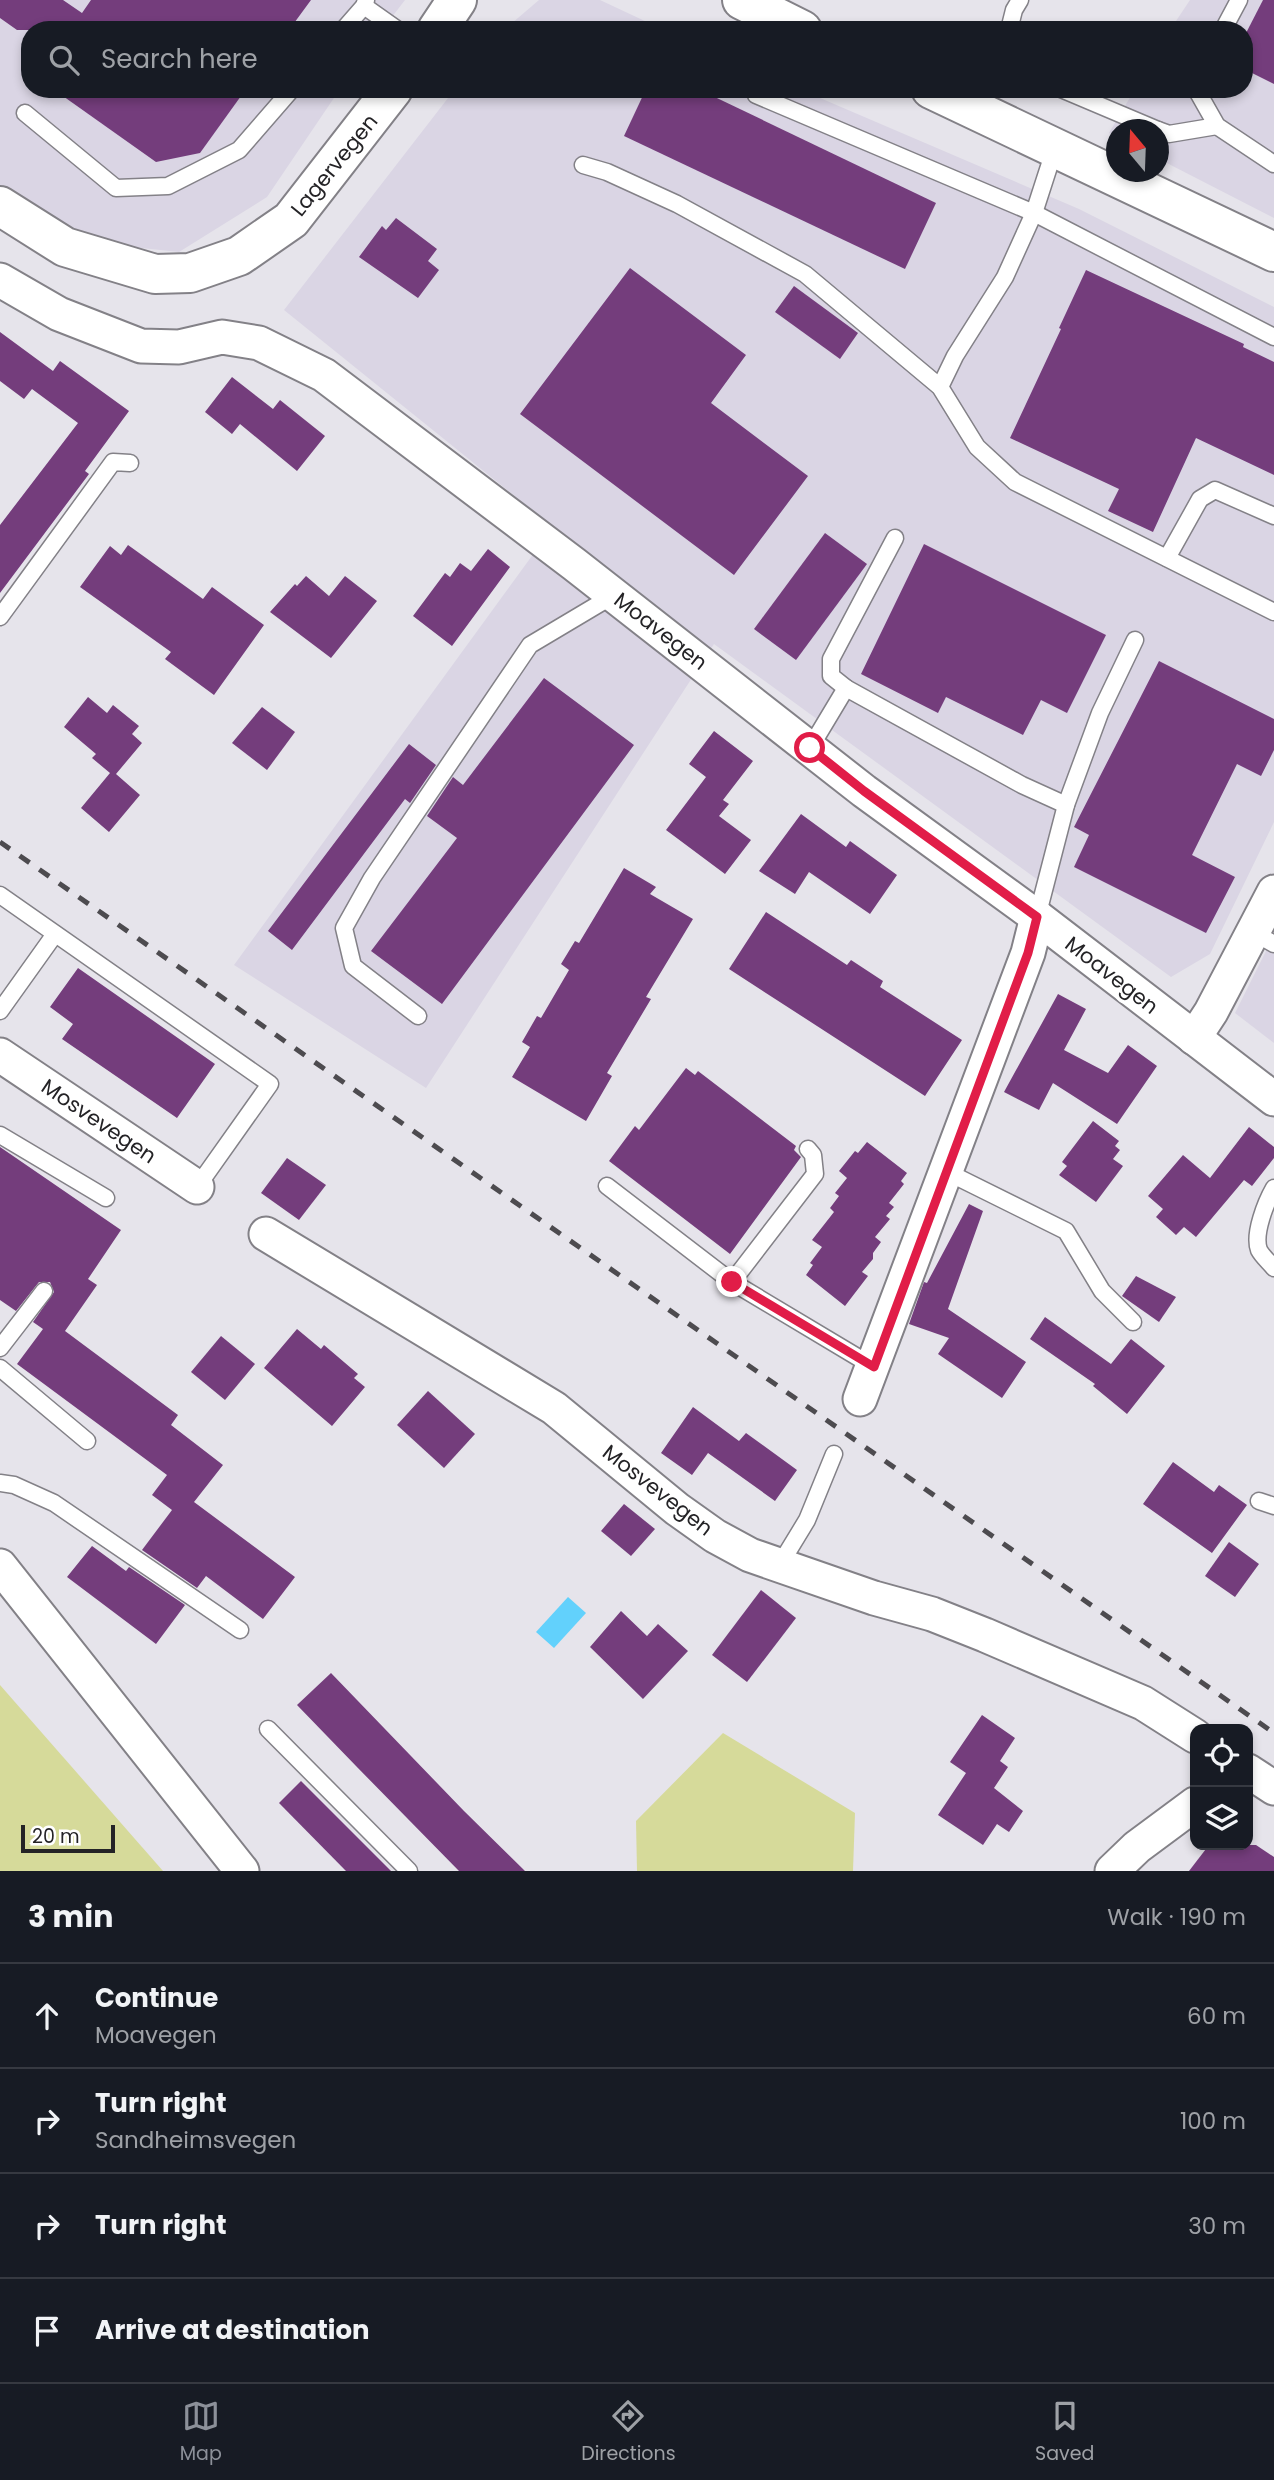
<!DOCTYPE html>
<meta charset="utf-8">
<style>
:root{--surface:#171b24;--page:#242831;--text:#f1f3f6;--muted:#9ea1a6;--line:#363941;--accent:#8c9099}
body{margin:0;font-family:Poppins,sans-serif;background:var(--page);color:var(--text)}
.controls{position:absolute;right:21px;bottom:21px;display:grid;overflow:hidden;border-radius:14px;box-shadow:0 4px 10px #0003}
.controls button{width:63px;height:63px;display:grid;place-items:center;padding:0;border:0;border-bottom:2px solid var(--line);background:var(--surface);color:var(--text);font:35px sans-serif}
.compass{position:absolute;left:1106px;top:119px;width:63px;height:63px;border-radius:50%;background:var(--surface);box-shadow:0 4px 10px #0003;rotate:341deg}
.scale{position:absolute;left:21px;bottom:18px;width:94px;box-sizing:border-box;padding-left:7px;border:4px solid #242326;border-top:0;font-size:19px;line-height:24px;white-space:nowrap;color:#242326;-webkit-text-stroke:5px #fff;paint-order:stroke}
.stop{position:absolute;width:21px;height:21px;margin:-16px;border:5px solid #e11d48;border-radius:50%;background:#fff}
.stop.end{background:#e11d48;border-color:#fff;box-shadow:0 2px 7px #0008}
.list{margin:0;padding:0;list-style:none}
h2{display:flex;justify-content:space-between;align-items:center;height:91px;margin:0;padding:0 28px;font-size:30px}
h2 small{font-size:23px;font-weight:400;color:var(--muted)}
.list li{display:grid;grid-template-columns:46px 1fr auto;gap:21px;align-items:center;box-sizing:border-box;height:105px;padding:0 28px;border-top:2px solid var(--line)}
.list b{display:block;font-size:26px;white-space:nowrap}
.list p{margin:0;font-size:23px;white-space:nowrap;color:var(--muted)}
.list em{font-size:23px;font-style:normal;color:var(--muted)}
.icon{flex:none;width:38px;height:38px;fill:none;stroke:currentColor;stroke-width:2;stroke-linecap:round;stroke-linejoin:round}
.map{position:relative;flex:none;width:1274px;height:1871px;overflow:hidden}
.search{position:absolute;background:var(--surface);box-shadow:0 4px 10px #0003;left:21px;right:21px;top:21px;height:77px;display:flex;align-items:center;gap:18px;box-sizing:border-box;padding:0 24px;border-radius:28px;color:var(--muted);font-size:26px}
.sheet{height:511px;background:var(--surface)}
nav{display:flex;justify-content:space-around;align-items:center;box-sizing:border-box;height:98px;border-top:2px solid var(--line);background:var(--surface);font-size:19px;color:var(--muted)}
nav a{display:grid;justify-items:center;gap:4px}
nav .on{color:var(--accent)}
.map>svg:first-child{display:block}
.built{fill:#dad5e4}
.green{fill:#d6da9a}
.water{fill:#62d1fc}
.building{fill:#743d7c}
.lines{fill:none;stroke-linecap:round;stroke-linejoin:round}
.service-casing{stroke:#838187;stroke-width:19}
.minor-casing{stroke:#838187;stroke-width:37}
.tertiary-casing{stroke:#838187;stroke-width:42}
.service{stroke:#fff;stroke-width:16}
.minor{stroke:#fff;stroke-width:33}
.tertiary{stroke:#fff;stroke-width:38}
.rail{stroke:#4d4b4f;stroke-width:5;stroke-dasharray:12 12;stroke-linecap:butt}
.route{stroke:#e11d48;stroke-width:9}
.labels{text-anchor:middle;dominant-baseline:central;stroke-width:7;stroke-linejoin:round;paint-order:stroke}
.street-label{font-size:21px;fill:#242326;stroke:#fff}
</style>
<div class="map">
<svg width="1274" height="1871" viewBox="0 0 1274 1871">
<rect width="100%" height="100%" fill="#e6e4eb"/>
<g class="built">
<polygon points="0,0 405,0 382,30 30,30 30,89 340,89 267,197 179,252 95,243 0,185"/>
<polygon points="539,0 600,0 664,30 504,30"/>
<polygon points="1190,0 1274,0 1274,218 1159,159 1158,130 1116,130 1116,137 1109,133 1135,89 1244,89 1244,30 1170,30"/>
<polygon points="455,89 799,89 1079,209 1274,307 1274,822 1210,954 1171,977 714,644 426,1088 234,965 553,527 284,310"/>
<polygon points="1274,935 1274,1043 1235,1013"/>
</g>
<g class="green">
<polygon points="0,1685 163,1871 0,1871"/>
<polygon points="723,1733 855,1813 853,1871 637,1871 636,1821"/>
</g>
<polygon class="water" points="568,1597 586,1613 554,1648 536,1632"/>
<g class="building">
<polygon points="0,0 63,0 82,13 91,0 311,0 289,30 17,30 0,18"/>
<polygon points="1263,0 1274,0 1274,84 1244,69 1244,37"/>
<polygon points="53,89 246,89 200,153 156,162"/>
<polygon points="646,89 698,89 936,203 905,269 624,136"/>
<polygon points="396,218 437,249 428,261 439,270 418,298 359,257 382,226 386,230"/>
<polygon points="630,268 746,355 711,403 808,476 734,575 520,414"/>
<polygon points="1086,270 1244,344 1243,347 1274,362 1274,475 1196,438 1153,532 1108,511 1119,489 1010,438 1061,329 1059,328"/>
<polygon points="794,286 858,333 840,359 775,312"/>
<polygon points="0,332 53,371 60,361 129,411 85,471 89,474 0,593 0,525 78,423 32,389 24,399 0,381"/>
<polygon points="232,377 273,409 280,400 325,436 297,471 240,424 232,434 205,412"/>
<polygon points="825,533 867,564 796,660 754,629"/>
<polygon points="924,544 1106,635 1067,713 1041,700 1023,735 946,697 938,713 861,674"/>
<polygon points="128,545 203,599 212,587 264,625 214,695 165,659 171,652 80,587 110,546 121,555"/>
<polygon points="488,549 510,567 452,646 413,616 445,573 450,577 460,563 471,571"/>
<polygon points="306,576 329,596 345,576 377,601 331,658 270,612 295,584 297,586"/>
<polygon points="1159,661 1274,719 1274,750 1261,776 1237,764 1192,855 1235,877 1206,933 1074,867 1089,835 1074,827"/>
<polygon points="544,678 634,745 442,1004 371,951 457,838 427,816 453,777 463,785"/>
<polygon points="88,697 107,713 113,705 139,726 132,734 142,743 116,774 140,795 109,832 81,808 110,773 92,758 96,754 64,727"/>
<polygon points="262,707 295,732 267,770 232,743"/>
<polygon points="714,731 753,761 723,800 729,804 719,816 751,840 725,874 666,830 706,777 689,764"/>
<polygon points="409,744 436,765 410,803 405,799 292,950 268,931"/>
<polygon points="801,814 846,847 850,841 897,875 870,914 809,872 795,894 759,871"/>
<polygon points="624,868 656,887 650,894 693,919 646,997 651,999 607,1073 612,1076 586,1121 512,1077 530,1047 522,1042 537,1016 541,1018 569,970 561,964 575,941 579,943"/>
<polygon points="766,912 847,965 851,960 883,981 880,987 962,1040 925,1096 729,969"/>
<polygon points="78,968 215,1064 177,1118 62,1039 73,1024 50,1007"/>
<polygon points="1058,994 1086,1009 1064,1050 1108,1073 1128,1045 1157,1066 1117,1124 1053,1083 1039,1110 1004,1092"/>
<polygon points="686,1068 695,1075 698,1071 796,1146 794,1150 801,1157 730,1254 609,1161 635,1126 639,1130"/>
<polygon points="1093,1121 1119,1141 1115,1146 1120,1150 1113,1159 1123,1166 1096,1202 1059,1175 1067,1166 1062,1162"/>
<polygon points="1249,1127 1274,1147 1274,1158 1252,1186 1244,1180 1196,1237 1184,1227 1176,1235 1156,1217 1163,1209 1148,1196 1183,1155 1210,1178"/>
<polygon points="867,1142 907,1173 901,1181 904,1184 889,1203 894,1207 886,1216 890,1219 875,1237 881,1242 873,1253 873,1259 862,1272 868,1276 845,1306 806,1275 813,1265 810,1263 822,1247 812,1240 834,1212 830,1208 839,1196 835,1193 847,1178 839,1171 855,1151 858,1153"/>
<polygon points="0,1147 121,1230 88,1279 97,1285 65,1331 178,1415 171,1425 223,1465 194,1502 295,1577 263,1619 206,1576 197,1588 142,1550 172,1510 152,1495 167,1475 17,1364 43,1329 33,1322 54,1292 50,1282 39,1282 16,1311 0,1300"/>
<polygon points="287,1158 326,1185 299,1220 261,1193"/>
<polygon points="969,1204 983,1211 948,1309 1026,1362 1002,1398 938,1354 949,1338 909,1324 924,1282 927,1283"/>
<polygon points="1136,1276 1176,1297 1159,1322 1122,1296"/>
<polygon points="1045,1317 1111,1364 1131,1339 1165,1366 1127,1414 1093,1386 1095,1384 1030,1339"/>
<polygon points="297,1329 321,1349 324,1345 358,1374 354,1378 365,1387 332,1426 264,1368"/>
<polygon points="221,1336 255,1364 225,1400 191,1372"/>
<polygon points="428,1391 475,1434 444,1468 397,1425"/>
<polygon points="693,1407 739,1441 746,1433 797,1470 775,1501 708,1453 692,1475 661,1453"/>
<polygon points="1173,1462 1214,1492 1219,1485 1247,1505 1212,1553 1143,1504"/>
<polygon points="624,1504 655,1529 631,1556 601,1531"/>
<polygon points="1229,1542 1259,1564 1235,1597 1205,1576"/>
<polygon points="92,1546 126,1571 129,1567 185,1605 156,1644 67,1577"/>
<polygon points="761,1590 796,1618 747,1682 712,1655"/>
<polygon points="621,1611 647,1636 658,1624 688,1651 643,1699 590,1647"/>
<polygon points="331,1673 464,1811 525,1871 459,1871 356,1766 297,1705"/>
<polygon points="982,1715 1015,1738 1000,1761 1008,1767 994,1788 1023,1811 1009,1832 997,1824 983,1845 938,1815 966,1773 950,1762"/>
<polygon points="301,1781 391,1871 346,1871 279,1803"/>
<polygon points="1209,1845 1256,1845 1274,1857 1274,1871 1189,1871"/>
</g>
<g class="lines">
<g class="service-casing">
<g id="service">
<polyline points="364,6 398,30"/>
<polyline points="343,30 364,6 366,0"/>
<polyline points="1009,30 1014,10 1020,0"/>
<polyline points="1223,30 1239,0"/>
<polyline points="755,89 756,95 1034,213 1274,337"/>
<polyline points="1061,89 1158,130"/>
<polyline points="1196,89 1217,126 1274,164"/>
<polyline points="25,113 116,188 168,186 239,150 292,89"/>
<polyline points="1158,130 1169,134 1217,126"/>
<polyline points="583,165 607,172 677,204 805,274 940,387 977,447 1015,482 1274,612"/>
<polyline points="940,387 955,356 1005,277 1034,213 1055,148"/>
<polyline points="1167,558 1200,499 1215,490 1274,516"/>
<polyline points="0,617 113,462 130,463"/>
<polyline points="846,688 831,676 831,659 895,538"/>
<polyline points="810,748 846,688 1022,785 1066,805"/>
<polyline points="0,895 270,1084 197,1187"/>
<polyline points="1037,917 1066,805 1100,713 1135,640"/>
<polyline points="1253,932 1274,944"/>
<polyline points="0,1011 55,934"/>
<polyline points="418,1016 353,966 344,928 372,878 530,645 614,595"/>
<polyline points="0,1135 106,1198"/>
<polyline points="947,1172 1066,1231 1102,1291 1133,1322"/>
<polyline points="607,1186 732,1282 874,1367"/>
<path d="M1274,1188c-8,14 -21,46 -15,62 3,6 11,13 15,18"/>
<polyline points="732,1282 815,1174 813,1155 808,1149"/>
<polyline points="0,1348 44,1291"/>
<polyline points="0,1368 87,1441"/>
<polyline points="0,1483 14,1485 54,1503 240,1630"/>
<polyline points="1259,1501 1274,1506"/>
<polyline points="779,1566 807,1520 834,1454"/>
<polyline points="268,1729 409,1871"/>
</g>
</g>
<g class="minor-casing">
<g id="minor">
<polyline points="0,280 59,314 141,346 179,347 222,337 259,343 324,375 574,564 864,791 1037,917 1274,1099"/>
<polyline points="1194,1038 1211,1012 1274,892"/>
<polyline points="0,1055 197,1187"/>
<polyline points="266,1234 554,1408 677,1509 715,1536 750,1555 874,1598 932,1614 985,1635 1143,1703 1195,1736"/>
<polyline points="860,1399 1028,953 1037,917"/>
<polyline points="0,1566 242,1871"/>
<polyline points="1248,1771 1274,1788"/>
<polyline points="1112,1871 1137,1847 1195,1804"/>
</g>
</g>
<g class="tertiary-casing">
<g id="tertiary">
<polyline points="742,0 802,30"/>
<polyline points="437,30 457,0"/>
<polyline points="931,89 1274,252"/>
<polyline points="0,206 65,247 155,274 190,273 239,256 291,220 393,89"/>
</g>
</g>
<use href="#service" class="service"/>
<use href="#minor" class="minor"/>
<use href="#tertiary" class="tertiary"/>
<polyline class="rail" points="0,842 1274,1733"/>
</g>
<g class="lines">
<polyline class="route" points="732,1282 874,1367 1028,953 1037,917 864,791 810,748"/>
</g>
<g class="labels">
<g class="street-label">
<text transform="translate(334 165) rotate(-51)">Lagervegen</text>
<text transform="translate(661 631) rotate(38)">Moavegen</text>
<text transform="translate(1112 975) rotate(38)">Moavegen</text>
<text transform="translate(99 1121) rotate(34)">Mosvevegen</text>
<text transform="translate(658 1490) rotate(38)">Mosvevegen</text>
</g>
</g>
</svg>
<div class="controls">
<button><svg class="icon" aria-label="locate" viewBox="0 0 24 24"><circle cx="12" cy="12" r="6"/><path d="M12 2v4M12 18v4M2 12h4M18 12h4"/></svg></button>
<button><svg class="icon" aria-label="layers" viewBox="0 0 24 24"><path d="M12 4l9 5-9 5-9-5zM3 14l9 5 9-5"/></svg></button>
</div>
<svg class="compass" viewBox="-18 -18 36 36"><path d="M0-13l5 13h-10z" fill="#e53935"/><path d="M0 13l5-13h-10z" fill="#9ea1a6"/></svg>
<div class="scale">20 m</div>
<div class="stop" style="left:810px;top:748px"></div>
<div class="stop end" style="left:732px;top:1282px"></div>
<div class="search"><svg class="icon" aria-label="search" viewBox="0 0 24 24"><circle cx="10" cy="10" r="6"/><path d="M15 15l6 6"/></svg>Search here</div>
</div>
<section class="sheet">
<h2>3 min<small>Walk · 190 m</small></h2>
<ul class="list">
<li><svg class="icon" aria-label="ahead" viewBox="0 0 24 24"><path d="M12 20V5M6 11l6-6 6 6"/></svg><div><b>Continue</b><p>Moavegen</p></div><em>60 m</em></li>
<li><svg class="icon" aria-label="right" viewBox="0 0 24 24"><path d="M7 20v-9h11M14 6l5 5-5 5"/></svg><div><b>Turn right</b><p>Sandheimsvegen</p></div><em>100 m</em></li>
<li><svg class="icon" aria-label="right" viewBox="0 0 24 24"><path d="M7 20v-9h11M14 6l5 5-5 5"/></svg><div><b>Turn right</b></div><em>30 m</em></li>
<li><svg class="icon" aria-label="arrive" viewBox="0 0 24 24"><path d="M6 21V4h12l-3 4 3 4H6"/></svg><div><b>Arrive at destination</b></div></li>
</ul>
</section>
<nav>
<a class="on"><svg class="icon" aria-label="map" viewBox="0 0 24 24"><path d="M3 6l6-2 6 2 6-2v14l-6 2-6-2-6 2zM9 4v14M15 6v14"/></svg>Map</a>
<a><svg class="icon" aria-label="directions" viewBox="0 0 24 24"><path d="M12 3l9 9-9 9-9-9zM9 14v-3h6M13 9l2 2-2 2"/></svg>Directions</a>
<a><svg class="icon" aria-label="saved" viewBox="0 0 24 24"><path d="M7 4h10v16l-5-4-5 4z"/></svg>Saved</a>
</nav>
